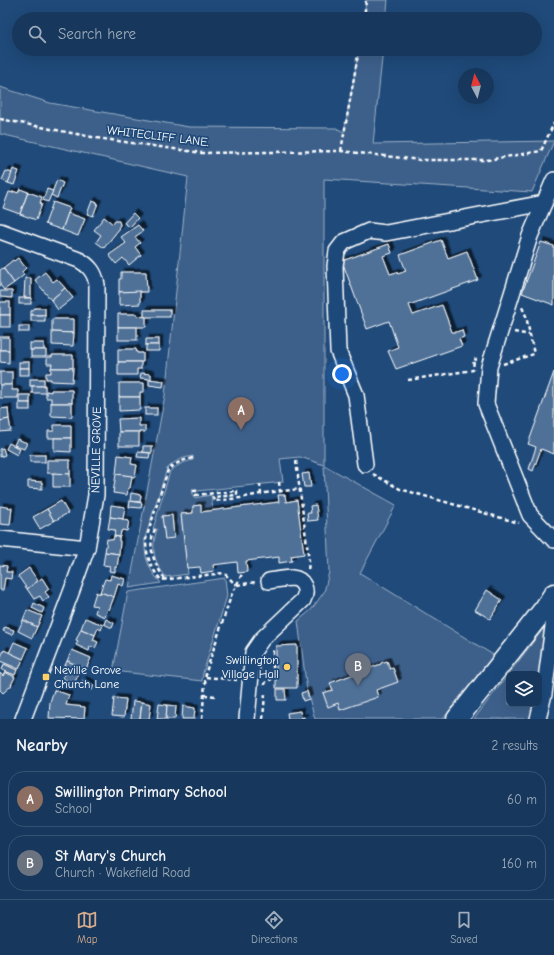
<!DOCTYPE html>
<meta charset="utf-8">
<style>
:root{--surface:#17385c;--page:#244365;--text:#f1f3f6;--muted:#9eacbb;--line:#365272;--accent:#d6ab8b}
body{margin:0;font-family:"Comic Neue",sans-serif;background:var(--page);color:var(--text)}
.controls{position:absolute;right:12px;bottom:12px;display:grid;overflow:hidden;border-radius:8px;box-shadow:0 4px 16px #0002}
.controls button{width:36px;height:36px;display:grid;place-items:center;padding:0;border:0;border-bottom:1px solid var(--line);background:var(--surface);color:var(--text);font:20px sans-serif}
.compass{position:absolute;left:458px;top:68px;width:36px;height:36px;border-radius:50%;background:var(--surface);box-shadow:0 4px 16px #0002;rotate:353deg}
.you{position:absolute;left:342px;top:374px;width:14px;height:14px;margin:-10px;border:3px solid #fff;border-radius:50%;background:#1a73e8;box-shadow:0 0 0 6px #1a73e833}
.badge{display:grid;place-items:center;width:26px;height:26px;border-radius:50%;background:var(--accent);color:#fff;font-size:13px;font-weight:700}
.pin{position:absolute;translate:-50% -33px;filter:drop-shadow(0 1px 2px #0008)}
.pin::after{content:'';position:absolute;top:21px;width:14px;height:12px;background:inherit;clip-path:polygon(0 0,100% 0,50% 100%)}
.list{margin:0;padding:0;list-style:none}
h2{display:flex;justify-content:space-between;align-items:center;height:52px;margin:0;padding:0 16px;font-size:17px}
h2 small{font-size:13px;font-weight:400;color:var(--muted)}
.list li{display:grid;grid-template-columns:26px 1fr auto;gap:12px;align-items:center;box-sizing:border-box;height:56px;margin:0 8px 8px;padding:0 8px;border:1px solid var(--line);border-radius:16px}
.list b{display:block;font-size:15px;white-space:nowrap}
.list p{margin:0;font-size:13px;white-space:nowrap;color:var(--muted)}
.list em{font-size:13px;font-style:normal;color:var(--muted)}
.icon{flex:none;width:22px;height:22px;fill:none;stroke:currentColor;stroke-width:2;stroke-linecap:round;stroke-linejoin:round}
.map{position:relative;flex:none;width:554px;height:719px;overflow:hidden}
.search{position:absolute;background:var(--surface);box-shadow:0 4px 16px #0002;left:12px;right:12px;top:12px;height:44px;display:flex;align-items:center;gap:10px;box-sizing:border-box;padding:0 14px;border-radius:22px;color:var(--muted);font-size:15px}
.sheet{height:180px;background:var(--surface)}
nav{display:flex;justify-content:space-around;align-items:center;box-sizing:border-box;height:56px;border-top:1px solid var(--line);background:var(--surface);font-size:11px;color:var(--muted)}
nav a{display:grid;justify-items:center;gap:2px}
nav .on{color:var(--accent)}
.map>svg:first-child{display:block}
.green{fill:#3c618b;stroke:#9eb0c5;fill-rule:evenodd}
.building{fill:#507197;stroke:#fff;filter:url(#shadow)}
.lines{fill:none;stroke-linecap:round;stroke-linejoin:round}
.minor-casing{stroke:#fff;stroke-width:18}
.major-casing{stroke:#fff;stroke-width:23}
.path{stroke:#fff;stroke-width:2.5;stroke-dasharray:4 3;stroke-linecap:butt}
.minor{stroke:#1f4a7a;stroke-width:15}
.major{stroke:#1f4a7a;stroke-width:20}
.poi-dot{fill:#ffd166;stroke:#1f4a7a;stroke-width:1.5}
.labels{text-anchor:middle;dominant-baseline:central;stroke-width:3.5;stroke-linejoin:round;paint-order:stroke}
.street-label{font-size:12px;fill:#fff;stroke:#1f4a7a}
.poi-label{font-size:12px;fill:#fff;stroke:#1f4a7a;text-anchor:end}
</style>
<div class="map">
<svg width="554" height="719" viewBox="0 0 554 719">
<defs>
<filter id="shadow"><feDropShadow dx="3.5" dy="-3.5" stdDeviation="0" flood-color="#0009"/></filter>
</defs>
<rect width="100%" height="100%" fill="#1f4a7a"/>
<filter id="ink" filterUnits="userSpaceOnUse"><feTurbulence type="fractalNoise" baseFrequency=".025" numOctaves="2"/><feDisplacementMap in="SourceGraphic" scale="8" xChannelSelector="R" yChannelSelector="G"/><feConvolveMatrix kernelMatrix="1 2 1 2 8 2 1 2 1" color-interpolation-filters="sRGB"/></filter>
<g filter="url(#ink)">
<g class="green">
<polygon points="366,0 388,0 386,19 364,19"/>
<path d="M359,49h24l-10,95 181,-3 -22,51 -208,-13v286l72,40 -36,68 135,83 -52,63h-128l-8,-28 -9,-70 13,-11 13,-18 5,-20 -5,-107 -24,-8 -20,2 3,23 -86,9 -1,-2h-4l2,9 17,-3 2,15 -12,2 -1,-7 -7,1v7l-12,1 7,60 -22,3c-13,-16 -15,-28 -9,-48h-4l17,-58c7,-6 14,-9 23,-11v-4c-12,2 -18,5 -26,13l-22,69c-1,19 3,31 16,45l-32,5 36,-193 23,-218 -188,-43v-47l50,16 139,24 147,1 8,4zM172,515l2,22 -9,2 -2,-23z"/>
<polygon points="225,578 227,596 203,673 202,681 113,671 128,592"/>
<polygon points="547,624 539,691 539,674 509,674 509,704 537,704 534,719 474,719"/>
</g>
<g class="building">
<polygon points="13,169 19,171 14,185 8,183"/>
<polygon points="6,171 12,173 8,183 2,180"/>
<polygon points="57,180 63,183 57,198 51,195"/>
<polygon points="20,189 28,192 20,214 3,208 9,192 13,193 13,191 18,193"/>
<polygon points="47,189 53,191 48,202 43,200"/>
<polygon points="28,192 42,197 40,203 42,204 36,220 20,214"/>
<polygon points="92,201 98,203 93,216 87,214"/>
<polygon points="53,202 70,208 62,230 45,224"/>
<polygon points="68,213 85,219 78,236 62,230"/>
<polygon points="133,213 138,218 130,227 124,223"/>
<polygon points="104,217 113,224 115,221 119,221 120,225 118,228 119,229 104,248 96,242 101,235 94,230"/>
<polygon points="138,225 143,231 135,237 140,243 135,247 141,255 129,265 123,258 116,264 109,255 126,243 121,237"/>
<polygon points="441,240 448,258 467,251 478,280 409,305 413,315 442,305 452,332 456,332 462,330 464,337 459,339 462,346 396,369 388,351 398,347 389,321 367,329 342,261 389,244 392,253 383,256 390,274 397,272 398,274 406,271 400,255"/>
<polygon points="541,242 554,246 554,305 522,293"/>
<polygon points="18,258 26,268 22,272 24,275 14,283 3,268 13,260 14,261"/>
<polygon points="3,268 14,283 4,290 0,285 0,270"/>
<polygon points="45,272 53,282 57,279 65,288 51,300 35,280"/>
<polygon points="121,272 146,272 147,292 119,292 119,279 121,279"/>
<polygon points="25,278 31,278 31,298 24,297"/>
<polygon points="65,288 73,298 58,310 51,300"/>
<polygon points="0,291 12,291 12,298 0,297"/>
<polygon points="140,291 140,304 119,305 119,292"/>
<rect x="19" y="298" width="12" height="6"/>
<rect x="0" y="302" width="10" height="13"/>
<polygon points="35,308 45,308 45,315 31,315 31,311"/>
<rect x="144" y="310" width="26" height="7"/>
<polygon points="118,314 137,314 137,316 146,317 146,327 118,327"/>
<rect x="0" y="315" width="10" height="12"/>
<rect x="31" y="315" width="14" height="6"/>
<polygon points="52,319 74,319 74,333 52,332"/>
<rect x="19" y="326" width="10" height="6"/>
<rect x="118" y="327" width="19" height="13"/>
<polygon points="52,332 74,333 73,346 52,345"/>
<rect x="0" y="337" width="9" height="13"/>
<rect x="146" y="339" width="13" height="6"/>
<rect x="30" y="343" width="14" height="7"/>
<rect x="146" y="345" width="13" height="6"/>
<polygon points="118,349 136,349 137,353 143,353 143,362 118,362"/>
<polygon points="0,350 9,350 9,363 0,362"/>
<rect x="31" y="350" width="15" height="7"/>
<polygon points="52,355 73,355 73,368 51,368 52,364 47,364 47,357 52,357"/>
<rect x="19" y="362" width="10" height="6"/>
<polygon points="118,362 141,362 141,369 137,369 137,375 118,375"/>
<rect x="19" y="368" width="10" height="7"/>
<polygon points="51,368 73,368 72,382 51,381 51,379 46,379 46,373 51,373"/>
<rect x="0" y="372" width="12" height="13"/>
<polygon points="554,372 554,454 541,449 533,471 529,469 536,447 528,444"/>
<polygon points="141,373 151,374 151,379 140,378"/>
<rect x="30" y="379" width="14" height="7"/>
<polygon points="149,379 164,381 163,387 149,385"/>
<polygon points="119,383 144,383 144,392 140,392 140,397 119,397"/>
<polygon points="0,385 12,385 12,390 18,390 18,398 0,398"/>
<rect x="32" y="386" width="13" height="7"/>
<polygon points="51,390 72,390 72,403 51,403 51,398 46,398 46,391 51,392"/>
<rect x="19" y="395" width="11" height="8"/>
<polygon points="119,397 140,397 140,410 119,411"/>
<rect x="19" y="403" width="11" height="7"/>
<polygon points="51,403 72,403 72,417 51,416"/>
<polygon points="8,408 9,419 0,421 0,409"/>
<rect x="145" y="408" width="12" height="7"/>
<polygon points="139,418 139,426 145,426 145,432 119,432 118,419"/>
<polygon points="9,419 11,431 0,432 0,421"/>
<polygon points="54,425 71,425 71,438 48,438 48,431 54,431"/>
<rect x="119" y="432" width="20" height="14"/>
<polygon points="54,438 71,438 71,452 54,451"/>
<polygon points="17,439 27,443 24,449 14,445"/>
<polygon points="9,443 20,449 17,455 6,449"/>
<polygon points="143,446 152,446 152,453 143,452"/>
<polygon points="3,448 5,455 0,457 0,449"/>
<polygon points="138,452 150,453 149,458 137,457"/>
<rect x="30" y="455" width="15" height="7"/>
<polygon points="118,455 132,457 131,464 137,465 135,477 116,474"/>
<polygon points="47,460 70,460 70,474 47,473"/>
<polygon points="53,473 70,474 70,487 53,487"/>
<polygon points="309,473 311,487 304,487 302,474"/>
<polygon points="116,474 132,476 130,488 128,488 127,495 113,493"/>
<polygon points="28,481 42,482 42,489 28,488"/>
<polygon points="131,493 141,495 140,502 130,501"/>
<polygon points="278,495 285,495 286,502 297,500 304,554 291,556 292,561 279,563 279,557 246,561 247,572 238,573 237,562 213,565 214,571 201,573 200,567 187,568 181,514 193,513 193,506 201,505 201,512 279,502"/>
<polygon points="61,501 68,513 54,521 47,509"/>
<polygon points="130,501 142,503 141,508 129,507"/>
<polygon points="111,505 125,507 123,519 110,517"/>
<polygon points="316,505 318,520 308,521 307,513 311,513 310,506"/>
<polygon points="0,506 12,508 10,525 0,524"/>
<polygon points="47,509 54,521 40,529 33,517"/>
<polygon points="172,515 174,538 165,539 162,516"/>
<polygon points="110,517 123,519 123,520 129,521 127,531 122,530 122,531 121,531 120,537 114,536 115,530 108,529"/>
<polygon points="114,536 119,537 119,541 120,541 119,554 105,552 107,539 113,540"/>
<polygon points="105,552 119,554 117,567 115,567 115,572 109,571 110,566 103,565"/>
<polygon points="0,565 7,566 6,572 12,572 11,579 5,578 3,590 0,590"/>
<polygon points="29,568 38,581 27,589 18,576"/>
<polygon points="111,575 125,579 123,586 118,584 114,597 100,592 105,579 110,580"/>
<polygon points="42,578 49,589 45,592 49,597 43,601 40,596 34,599 27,589"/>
<polygon points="487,590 502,600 490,619 475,610"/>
<polygon points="96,592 100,594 100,592 114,597 109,610 108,609 105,617 95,613 97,606 92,605"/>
<polygon points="34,603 44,608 42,613 32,608"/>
<polygon points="27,610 42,616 37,627 23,620"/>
<polygon points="85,618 103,625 101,630 98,628 95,635 81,629"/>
<polygon points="106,619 114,623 112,628 104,624"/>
<polygon points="23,620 37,627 32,638 18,631"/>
<polygon points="5,627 14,630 12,635 3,631"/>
<polygon points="81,629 95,635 93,640 98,642 95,648 90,646 89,651 76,645 78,641 76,640"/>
<polygon points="14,642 28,648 23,659 9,653"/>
<polygon points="297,645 297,688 276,688 276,646"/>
<polygon points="4,650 23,659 19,669 0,661 0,659"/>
<polygon points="72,650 91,658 86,669 67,661"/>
<polygon points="67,661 82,667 74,684 62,678 65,673 62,672"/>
<polygon points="387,661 390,669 393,668 398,682 376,690 378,697 340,710 338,703 328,707 323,693 333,690 330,683 381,664 381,663"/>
<polygon points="4,664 17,670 15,675 2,670"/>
<polygon points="5,672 15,677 11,685 12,685 3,693 0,690 0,673 3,676"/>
<polygon points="83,680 94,685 92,690 81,685"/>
<polygon points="277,689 285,689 286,700 277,700"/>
<polygon points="54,690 69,695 66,705 85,707 84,719 49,718 50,702"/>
<polygon points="307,691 309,699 303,701 301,693"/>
<polygon points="114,698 126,699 124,717 112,716"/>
<polygon points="133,701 142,702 140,719 131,719"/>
<polygon points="142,702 151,704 149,719 140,719"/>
<polygon points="159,704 167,705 166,719 157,719"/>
<polygon points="167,705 176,706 175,719 166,719"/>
<polygon points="183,706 195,708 194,719 182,719"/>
<polygon points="300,711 301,718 304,717 304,719 288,719 287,713"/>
</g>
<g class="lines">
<g class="minor-casing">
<g id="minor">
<polyline points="554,180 530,236 489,367 486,404 530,515 554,540"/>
<path d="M0,231l79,29c11,6 16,13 18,25l-1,210 -9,53 -15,42 -49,129"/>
<polyline points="365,464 356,395 338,351 335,266 337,251 344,242 369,231 386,233 544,203"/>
<polyline points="0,539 87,548"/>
<path d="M247,719l6,-67 9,-13 41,-39c5,-9 1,-21 -11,-22 -7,0 -15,2 -23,3"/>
<polyline points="538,719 544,694 554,619 553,614 545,608"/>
</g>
</g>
<g class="major-casing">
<polyline id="major" points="457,719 545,608 554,594"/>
</g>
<g class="path">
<polyline points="364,19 366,0"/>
<polyline points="0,119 97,138 202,153 341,151 420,160 487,160 541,151 554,123"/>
<polyline points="341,151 359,49"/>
<polyline points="514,332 530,335"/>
<polyline points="503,364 534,354 526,316 522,307"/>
<polyline points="408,380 473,370 474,359 477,360"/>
<path d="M193,458c-10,2 -17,5 -25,12l-22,69c0,16 4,28 15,41l63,-7 12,12"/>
<polyline points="296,461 309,561 308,571"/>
<polyline points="373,474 400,489 519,523"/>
<polyline points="279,482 280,491"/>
<polyline points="260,484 261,494"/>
<polyline points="197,491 194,491 195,495 237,491 237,495 213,497 214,501 240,498 265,493 300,489"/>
<path d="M155,529c-1,3 -3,6 -3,9 -3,15 5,30 13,41"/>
<polyline points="237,585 256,582"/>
<polyline points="206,677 237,680"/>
<polyline points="265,685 265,683 273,678 273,648"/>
<polyline points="204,695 216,696"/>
<polyline points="202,719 206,672 231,596 243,572"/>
<polyline points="263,719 265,694"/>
</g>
<use href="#minor" class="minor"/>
<use href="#major" class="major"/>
</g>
</g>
<g class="poi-dot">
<circle cx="287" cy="667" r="4"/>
<rect x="42" y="673" width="8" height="8" rx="2"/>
</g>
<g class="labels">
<g class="street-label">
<text transform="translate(158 136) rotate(7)">WHITECLIFF LANE.</text>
<text transform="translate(96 450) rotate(-89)">NEVILLE GROVE</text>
</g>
<g class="poi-label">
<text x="279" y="660">Swillington<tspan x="279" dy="14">Village Hall</tspan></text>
<text x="54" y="670" text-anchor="start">Neville Grove<tspan x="54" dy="14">Church Lane</tspan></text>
</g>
</g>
</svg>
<div class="controls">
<button><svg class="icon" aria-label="layers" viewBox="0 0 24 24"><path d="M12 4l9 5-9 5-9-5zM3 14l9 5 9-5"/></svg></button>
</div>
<svg class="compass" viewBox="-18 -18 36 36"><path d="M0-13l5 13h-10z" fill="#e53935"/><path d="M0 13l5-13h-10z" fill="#9eacbb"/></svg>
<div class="you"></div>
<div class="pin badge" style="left:241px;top:430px;background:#8d6e63">A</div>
<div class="pin badge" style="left:358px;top:686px;background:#6b7280">B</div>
<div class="search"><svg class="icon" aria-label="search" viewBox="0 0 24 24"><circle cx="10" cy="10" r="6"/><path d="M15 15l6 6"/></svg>Search here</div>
</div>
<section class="sheet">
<h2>Nearby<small>2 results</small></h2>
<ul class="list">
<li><span class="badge" style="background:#8d6e63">A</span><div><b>Swillington Primary School</b><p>School</p></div><em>60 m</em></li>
<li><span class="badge" style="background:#6b7280">B</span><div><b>St Mary's Church</b><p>Church · Wakefield Road</p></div><em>160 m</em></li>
</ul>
</section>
<nav>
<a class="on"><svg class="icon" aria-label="map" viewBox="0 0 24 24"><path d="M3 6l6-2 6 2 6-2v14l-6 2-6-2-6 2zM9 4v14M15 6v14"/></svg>Map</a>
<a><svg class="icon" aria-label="directions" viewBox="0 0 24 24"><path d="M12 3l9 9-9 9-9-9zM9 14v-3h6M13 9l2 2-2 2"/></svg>Directions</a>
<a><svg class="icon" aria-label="saved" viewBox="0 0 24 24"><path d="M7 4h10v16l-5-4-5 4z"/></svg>Saved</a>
</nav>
